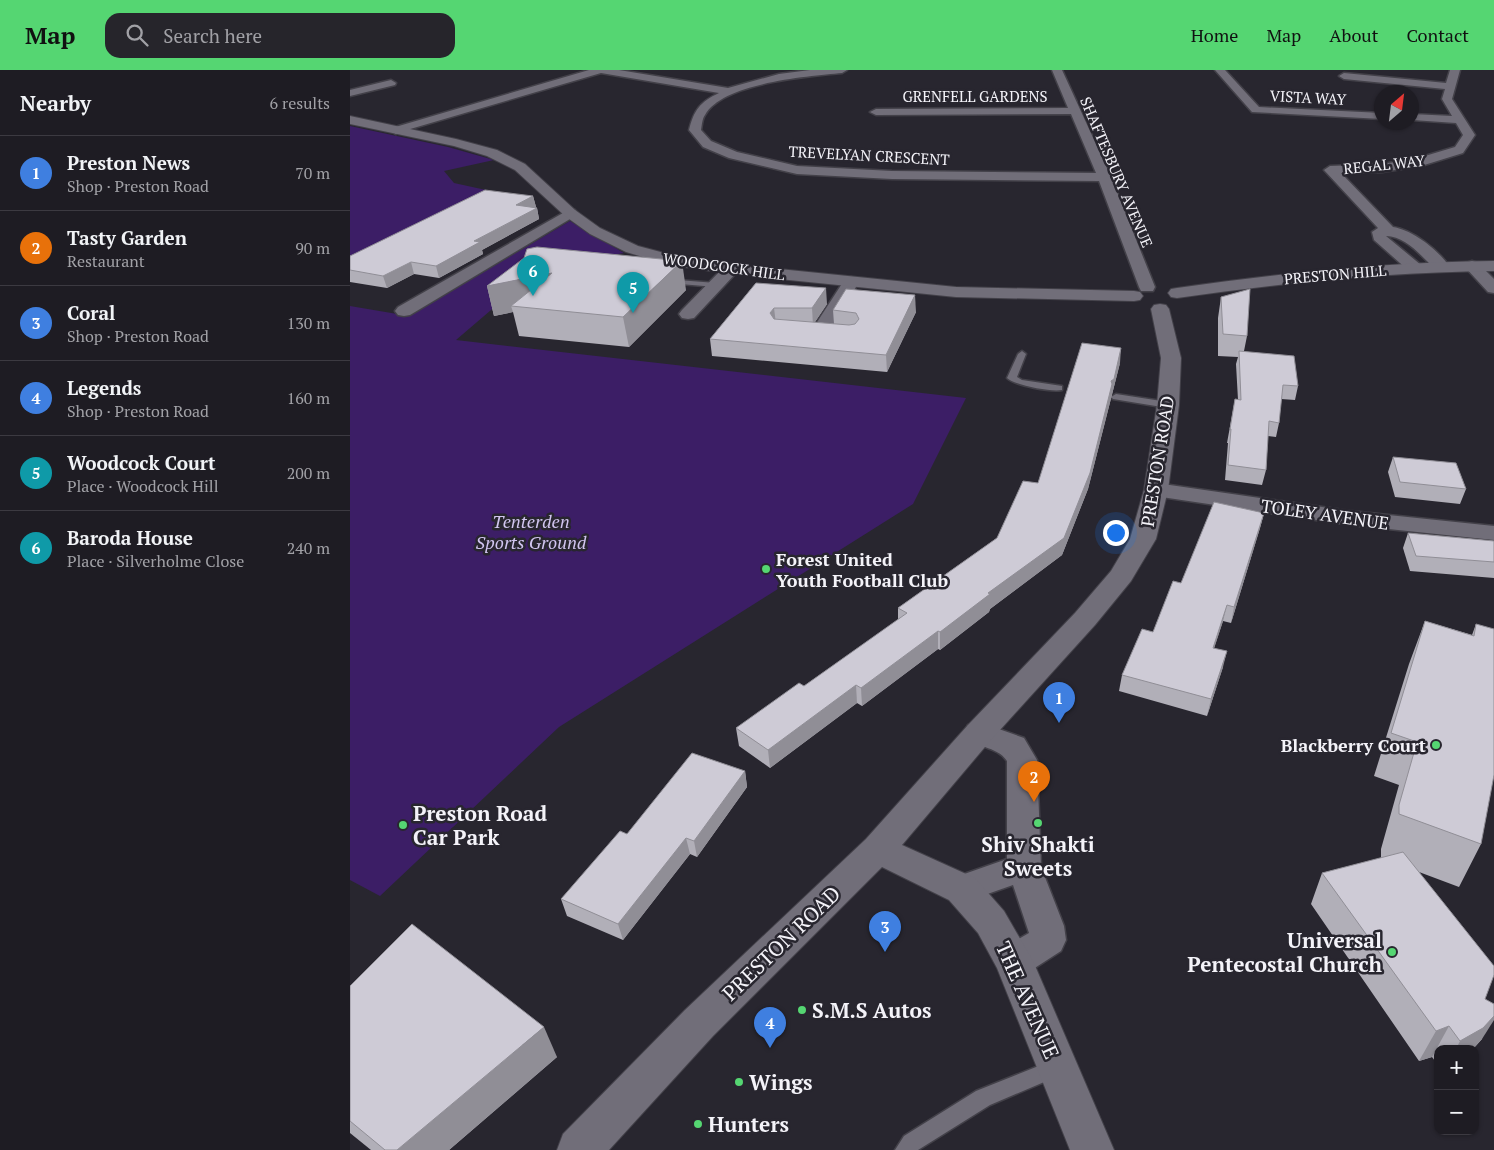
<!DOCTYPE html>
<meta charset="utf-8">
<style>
:root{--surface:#1e1c23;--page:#26252b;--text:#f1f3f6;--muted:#a1a1a6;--line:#3c3a41;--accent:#55d672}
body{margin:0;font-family:"PT Serif",serif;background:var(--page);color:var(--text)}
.controls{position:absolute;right:15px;bottom:15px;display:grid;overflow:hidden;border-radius:10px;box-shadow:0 1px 4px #0004}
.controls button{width:45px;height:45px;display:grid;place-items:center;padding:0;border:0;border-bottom:1px solid var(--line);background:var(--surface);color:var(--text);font:25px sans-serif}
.compass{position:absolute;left:1024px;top:15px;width:45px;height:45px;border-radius:50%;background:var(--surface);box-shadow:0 1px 4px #0004;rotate:28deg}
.you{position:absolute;left:765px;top:462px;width:18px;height:18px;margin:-12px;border:4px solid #fff;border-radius:50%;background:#1a73e8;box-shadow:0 0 0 8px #1a73e833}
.badge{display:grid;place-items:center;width:32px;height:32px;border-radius:50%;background:var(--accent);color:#fff;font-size:16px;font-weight:700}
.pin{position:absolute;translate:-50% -41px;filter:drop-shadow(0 1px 2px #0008)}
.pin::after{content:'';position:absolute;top:26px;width:18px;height:15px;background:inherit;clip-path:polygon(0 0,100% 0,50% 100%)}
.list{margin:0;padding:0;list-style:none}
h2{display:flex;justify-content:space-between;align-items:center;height:65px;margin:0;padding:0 20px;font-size:21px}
h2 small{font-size:16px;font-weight:400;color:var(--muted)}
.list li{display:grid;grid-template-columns:32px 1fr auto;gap:15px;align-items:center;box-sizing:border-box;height:75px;padding:0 20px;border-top:1px solid var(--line)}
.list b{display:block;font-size:19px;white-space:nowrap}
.list p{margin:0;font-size:16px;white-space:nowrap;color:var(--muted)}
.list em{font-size:16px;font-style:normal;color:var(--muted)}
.icon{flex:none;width:28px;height:28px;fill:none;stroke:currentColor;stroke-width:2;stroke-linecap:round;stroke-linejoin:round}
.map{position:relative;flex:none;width:1144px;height:1080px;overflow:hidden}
header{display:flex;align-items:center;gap:30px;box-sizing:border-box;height:70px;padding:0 25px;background:var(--accent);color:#111}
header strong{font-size:24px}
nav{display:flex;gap:28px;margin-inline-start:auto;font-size:18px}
.search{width:350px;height:45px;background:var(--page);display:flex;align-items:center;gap:12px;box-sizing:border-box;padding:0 18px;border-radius:15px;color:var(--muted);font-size:19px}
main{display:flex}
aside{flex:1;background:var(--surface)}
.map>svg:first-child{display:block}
.green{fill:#3c1e66}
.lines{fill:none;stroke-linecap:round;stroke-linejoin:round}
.service-casing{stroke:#434149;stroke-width:3}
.minor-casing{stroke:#434149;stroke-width:3}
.tertiary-casing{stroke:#434149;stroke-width:2}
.service{fill:#716e79;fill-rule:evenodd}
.minor{fill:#716e79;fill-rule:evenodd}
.tertiary{fill:#716e79;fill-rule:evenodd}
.wall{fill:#b1afb8}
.shaded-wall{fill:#908e96}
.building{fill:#cecbd6;stroke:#908e96}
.poi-dot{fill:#55d672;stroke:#28262f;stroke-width:2}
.labels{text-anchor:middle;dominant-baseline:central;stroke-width:5;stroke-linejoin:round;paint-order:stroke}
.far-street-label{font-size:15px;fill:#f4f3f9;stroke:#28262f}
.street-label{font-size:18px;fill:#f4f3f9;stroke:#28262f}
.park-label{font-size:18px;font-style:italic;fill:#d1c5f0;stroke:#28262f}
.poi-label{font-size:18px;font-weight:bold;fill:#f4f3f9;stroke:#28262f;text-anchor:start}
.near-poi-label{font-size:21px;font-weight:bold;fill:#f4f3f9;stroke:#28262f;text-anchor:start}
.near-street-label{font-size:21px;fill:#f4f3f9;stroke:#28262f}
</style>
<header>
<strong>Map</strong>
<div class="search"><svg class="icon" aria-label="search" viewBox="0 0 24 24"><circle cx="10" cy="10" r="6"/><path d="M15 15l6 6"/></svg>Search here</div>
<nav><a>Home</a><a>Map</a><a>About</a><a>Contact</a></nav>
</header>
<main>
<aside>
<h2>Nearby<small>6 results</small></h2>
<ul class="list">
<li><span class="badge" style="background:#3f7fe0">1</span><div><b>Preston News</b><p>Shop · Preston Road</p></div><em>70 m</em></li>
<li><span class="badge" style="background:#e8710a">2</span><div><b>Tasty Garden</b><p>Restaurant</p></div><em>90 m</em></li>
<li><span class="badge" style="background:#3f7fe0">3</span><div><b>Coral</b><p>Shop · Preston Road</p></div><em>130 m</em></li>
<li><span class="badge" style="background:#3f7fe0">4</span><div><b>Legends</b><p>Shop · Preston Road</p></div><em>160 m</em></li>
<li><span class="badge" style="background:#0f9aa8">5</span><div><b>Woodcock Court</b><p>Place · Woodcock Hill</p></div><em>200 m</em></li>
<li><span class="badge" style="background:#0f9aa8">6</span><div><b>Baroda House</b><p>Place · Silverholme Close</p></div><em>240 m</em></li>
</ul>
</aside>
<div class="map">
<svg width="1144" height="1080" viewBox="0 0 1144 1080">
<rect width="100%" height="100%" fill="#28262f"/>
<g class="green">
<polygon points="0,56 98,77 144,90 94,101 104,113 136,120 0,190"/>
<polygon points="220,151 274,183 204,195 183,204 106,270 616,328 563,434 209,657 30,826 0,810 0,236 59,246"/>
</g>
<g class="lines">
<g class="service-casing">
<g id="service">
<polygon points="315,209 366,213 370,215 366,217 318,213 315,213"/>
<path d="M672,281l4,3 -9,23 5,3 40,6v4c-11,2 -46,-4 -55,-12l11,-24z"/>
<polygon points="766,324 818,332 823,335 818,338 763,329 761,327"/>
<polygon points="706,989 713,992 716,998 713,1004 640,1035 568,1080 545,1080 554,1066 626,1021"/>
</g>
</g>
<g class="minor-casing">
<g id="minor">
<path d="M239,0h30l109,18 51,-14 31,-4h37l-5,3c-33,3 -120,10 -137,42 -3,4 -3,10 -4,15l10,11 26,11 60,14 95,5 204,2 -25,-59 -195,1 -6,-3 6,-3 192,-1 -16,-38h10l49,107 44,110 -2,4h-12l-2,-4 -40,-106 -207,-2 -95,-5 -68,-16 -26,-11 -14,-17c5,-20 11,-28 30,-37l-118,-20 -201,59 -4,2 -6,-4 2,-2z"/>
<polygon points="865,0 875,0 909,37 1032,43 1032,49 902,42"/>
<path d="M1100,0h10l-8,29 23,36 -12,18 -42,13 -39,6 -41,1 52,54c20,3 45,23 56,39l-2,3h-12c-13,-12 -29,-33 -49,-33l35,29 2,3 -2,3h-12l-35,-31 -2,-8 6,-4 -54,-58 6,-4 52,-2 33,-5 40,-12 8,-12 -7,-12 -44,-3v-6l40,2 -10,-17 3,-10 -101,-10 -5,-3 5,-3 102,10z"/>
<polygon points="41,10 46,13 45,15 0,26 0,20"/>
<polygon points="220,139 225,140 227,143 225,146 60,245 54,246 48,245 45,241 48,237"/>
<polygon points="1122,191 1128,193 1144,209 1144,223 1138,222 1114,196 1116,193"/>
<polygon points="381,194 387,196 389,199 387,202 344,248 338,249 332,248 329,244 332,240 375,196"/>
<polygon points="501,207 507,209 509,212 478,263 475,267 469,268 463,267 460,263 495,209"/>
<polygon points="806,413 1000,441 1144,456 1144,470 1000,455 798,425 795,420 798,415"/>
<path d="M629,652l45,16 13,22 4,107 23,59 2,14 -5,11 -34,22 -13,4 -13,-4 -5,-12 5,-12 28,-16 -16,-48 -51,18 -12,-4 -5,-10 5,-10 57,-20v-98c-10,-16 -34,-12 -43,-28l4,-8z"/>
</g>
</g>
<g class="tertiary-casing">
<g id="tertiary">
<polygon points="0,46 106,69 147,80 175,94 225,140 250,158 288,176 322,185 381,194 606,217 784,221 790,222 793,226 790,230 784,231 606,227 381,204 320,195 276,182 240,164 215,146 165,100 137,86 104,76 0,54"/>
<path d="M1144,191v10c-107,1 -212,12 -317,27l-6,-1 -3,-4 3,-4 6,-1c105,-15 210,-26 317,-27z"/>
<polygon points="810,234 816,235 819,239 831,288 829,335 818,420 806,469 781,511 745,555 640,671 552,775 625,808 654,841 683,891 764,1080 720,1080 647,898 628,863 599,830 532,797 363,966 259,1080 207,1080 213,1064 335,940 516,769 618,655 725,543 761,501 780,469 794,420 807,335 811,288 801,239 804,235"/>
</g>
</g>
<use href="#service" class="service"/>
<use href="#minor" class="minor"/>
<use href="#tertiary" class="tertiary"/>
</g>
<g class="wall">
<polygon points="183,126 186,137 185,138 187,138 189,149 132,180 133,184 89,208 64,204 37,218 0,212 0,186"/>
<polygon points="406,213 477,234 465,252 484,254 483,240 566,242 537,302 362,286 360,269"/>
<polygon points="137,216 336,220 279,277 169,266 163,242 144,246"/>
<polygon points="871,227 897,266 894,281 948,316 945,330 931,329 929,353 926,367 918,366 916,400 912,415 875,410 878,373 877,373 885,329 888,330 886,294 888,287 868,286 868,248"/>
<polygon points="770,293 738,419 712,485 640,539 639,542 590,580 588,579 512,636 507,633 420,698 389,676 386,658 454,616 548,550 548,538 647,468 688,413"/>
<polygon points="1043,387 1116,419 1110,434 1045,427 1038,402"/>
<polygon points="914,443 910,458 881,553 873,551 864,578 873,597 857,646 769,621 772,605 803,562 831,513"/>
<polygon points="1058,463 1144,471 1144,508 1060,501 1053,478"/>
<polygon points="1075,551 1122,565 1126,554 1131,774 1109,817 1069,802 1135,929 1132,969 1123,979 1088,979 1088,995 1082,987 1069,991 961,834 972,803 1031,788 1031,779 1049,715 1024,706 1059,594"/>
<polygon points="395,701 397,717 347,787 340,784 273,870 217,846 211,829 277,764"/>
<polygon points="0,916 207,987 99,1080 21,1080 0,1063"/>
</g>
<g class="shaded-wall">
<polygon points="183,126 186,137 169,146 166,135"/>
<polygon points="187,138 189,149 132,180 133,184 89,208 86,196 124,171"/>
<polygon points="332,191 336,220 279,277 273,247"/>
<polygon points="61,192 64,204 37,218 33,206"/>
<polygon points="202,203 161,236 163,242 144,246 137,216"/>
<polygon points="476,218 477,234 463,255 462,238"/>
<polygon points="565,225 566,242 537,302 536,285"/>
<polygon points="424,238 426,254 420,243"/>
<polygon points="771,278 770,293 738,419 712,485 640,539 639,542 590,580 590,562 638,523 761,311"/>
<polygon points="914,443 910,458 881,553 884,537"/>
<polygon points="877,535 873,551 859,594 863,578"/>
<polygon points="588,561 588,579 512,636 511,618"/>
<polygon points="877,581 873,597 857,646 861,629"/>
<polygon points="506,615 507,633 420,698 418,680"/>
<polygon points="395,701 397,717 347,787 344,771"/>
<polygon points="336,768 340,784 273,870 268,854"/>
<polygon points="1144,946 1144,950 1132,969 1123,979 1106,979 1110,971"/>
<polygon points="1099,956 1082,987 1069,991 1086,961"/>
<polygon points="194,957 207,987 99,1080 47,1080"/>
</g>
<g class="building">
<polygon points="135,120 183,126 166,135 187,138 124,171 130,172 86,196 61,192 33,206 0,200 0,186"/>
<polygon points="187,177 332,191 273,247 161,236 202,203 137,216 174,188 177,179"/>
<polygon points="406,213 476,218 462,238 424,238 420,243 424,249 499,255 505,254 509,249 506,243 483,240 496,219 565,225 536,285 360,269"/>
<polygon points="900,219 897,266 873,264 871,227"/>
<polygon points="732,273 771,278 764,309 761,311 762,314 740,403 714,468 638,523 640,524 590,562 588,561 511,618 506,615 418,680 386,658 449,613 454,616 557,543 548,538 647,468 673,411 688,413"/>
<polygon points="889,281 944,286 948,316 933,315 929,353 919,351 916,400 878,395 881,359 880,359 885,329 891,330"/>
<polygon points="1043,387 1106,393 1116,419 1050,412"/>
<polygon points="864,432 914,443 884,537 877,535 863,578 877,581 861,629 772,605 792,559 803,562 823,511 831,513"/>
<polygon points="1058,463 1144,471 1144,492 1066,486"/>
<polygon points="1075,551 1124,566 1126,554 1144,559 1144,705 1131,774 1049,744 1049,735 1067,672 1041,663"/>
<polygon points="342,683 395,701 344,771 336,768 268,854 211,829 270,761 277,764"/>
<polygon points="1053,782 1144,896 1144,905 1135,929 1144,934 1144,946 1133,958 1110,971 1099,956 1086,961 972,803"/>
<polygon points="62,854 194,957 47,1080 35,1080 0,1051 0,916"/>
</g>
<g class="poi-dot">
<circle cx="416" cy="499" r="5"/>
<circle cx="1086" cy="675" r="5"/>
<circle cx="688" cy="753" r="5"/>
<circle cx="53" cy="755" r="5"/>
<circle cx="1042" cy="882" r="5"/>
<circle cx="452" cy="940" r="5"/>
<circle cx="389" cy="1012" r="5"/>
<circle cx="348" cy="1054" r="5"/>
</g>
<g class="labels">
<g class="far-street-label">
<text x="625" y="26">GRENFELL GARDENS</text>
<text transform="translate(958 27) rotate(3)">VISTA WAY</text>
<text transform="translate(519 85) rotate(3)">TREVELYAN CRESCENT</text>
<text transform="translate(1034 94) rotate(-6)">REGAL WAY</text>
<text transform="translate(767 102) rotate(67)">SHAFTESBURY AVENUE</text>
<text transform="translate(374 196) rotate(8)">WOODCOCK HILL</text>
<text transform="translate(985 204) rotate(-5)">PRESTON HILL</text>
</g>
<g class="street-label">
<text transform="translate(807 391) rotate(-81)">PRESTON ROAD</text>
<text transform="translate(975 444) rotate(8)">TOLEY AVENUE</text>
</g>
<g class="park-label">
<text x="181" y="451">Tenterden<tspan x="181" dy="21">Sports Ground</tspan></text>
</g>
<g class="poi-label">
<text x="426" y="489">Forest United<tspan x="426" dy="21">Youth Football Club</tspan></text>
<text x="1076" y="675" text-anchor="end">Blackberry Court</text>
</g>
<g class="near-poi-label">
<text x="63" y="743">Preston Road<tspan x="63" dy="24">Car Park</tspan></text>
<text x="688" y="774" text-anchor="middle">Shiv Shakti<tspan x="688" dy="24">Sweets</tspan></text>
<text x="1032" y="870" text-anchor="end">Universal<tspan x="1032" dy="24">Pentecostal Church</tspan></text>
<text x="462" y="940">S.M.S Autos</text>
<text x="399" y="1012">Wings</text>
<text x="358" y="1054">Hunters</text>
</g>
<g class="near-street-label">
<text transform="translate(431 873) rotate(-44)">PRESTON ROAD</text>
<text transform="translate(678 930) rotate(66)">THE AVENUE</text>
</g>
</g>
</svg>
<div class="controls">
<button>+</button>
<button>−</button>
</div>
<svg class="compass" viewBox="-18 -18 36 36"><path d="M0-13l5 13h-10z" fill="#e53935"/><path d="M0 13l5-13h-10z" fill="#a1a1a6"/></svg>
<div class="you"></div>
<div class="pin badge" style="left:709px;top:653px;background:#3f7fe0">1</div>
<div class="pin badge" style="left:684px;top:732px;background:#e8710a">2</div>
<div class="pin badge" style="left:535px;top:882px;background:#3f7fe0">3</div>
<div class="pin badge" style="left:420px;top:978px;background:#3f7fe0">4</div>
<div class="pin badge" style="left:283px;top:243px;background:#0f9aa8">5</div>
<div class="pin badge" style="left:183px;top:226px;background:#0f9aa8">6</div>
</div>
</main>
